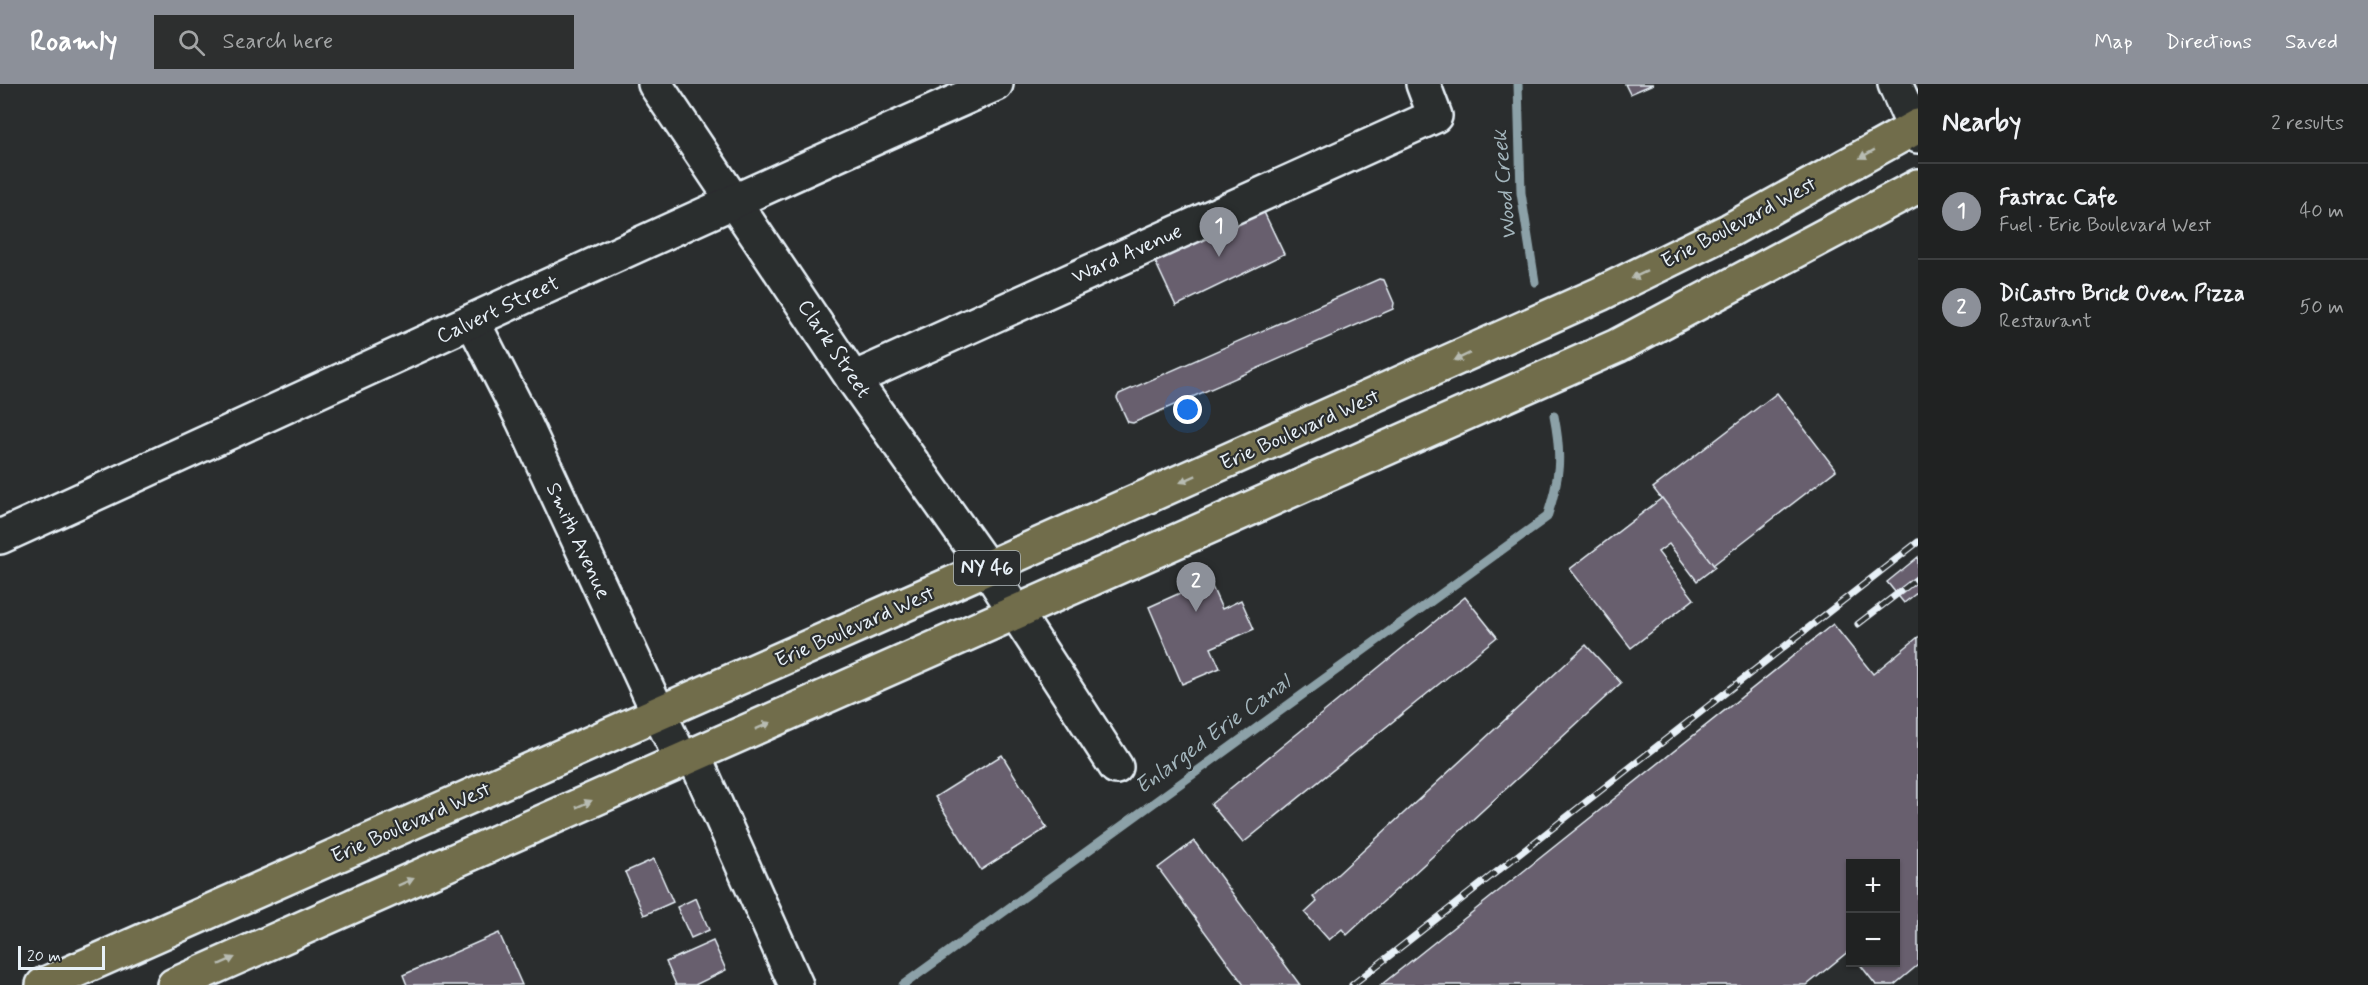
<!DOCTYPE html>
<meta charset="utf-8">
<style>
:root{--surface:#202222;--page:#2d2f2f;--text:#f1f3f6;--muted:#a2a4a5;--line:#3d3f40;--accent:#8c9099}
body{margin:0;font-family:Mynerve,sans-serif;background:var(--page);color:var(--text)}
.controls{position:absolute;right:18px;bottom:18px;display:grid;overflow:hidden;border-radius:0px;box-shadow:0 2px 4px #0004}
.controls button{width:54px;height:54px;display:grid;place-items:center;padding:0;border:0;border-bottom:2px solid var(--line);background:var(--surface);color:var(--text);font:30px sans-serif}
.scale{position:absolute;left:18px;bottom:15px;width:87px;box-sizing:border-box;padding-left:6px;border:3px solid #e8f1f8;border-top:0;font-size:16px;line-height:21px;white-space:nowrap;color:#e8f1f8;-webkit-text-stroke:4px #2a2d2e;paint-order:stroke}
.you{position:absolute;left:1188px;top:326px;width:21px;height:21px;margin:-15px;border:4px solid #fff;border-radius:50%;background:#1a73e8;box-shadow:0 0 0 9px #1a73e833}
.badge{display:grid;place-items:center;width:39px;height:39px;border-radius:50%;background:var(--accent);color:#fff;font-size:20px;font-weight:700}
.pin{position:absolute;translate:-50% -50px;filter:drop-shadow(0 2px 3px #0008)}
.pin::after{content:'';position:absolute;top:32px;width:21px;height:18px;background:inherit;clip-path:polygon(0 0,100% 0,50% 100%)}
.list{margin:0;padding:0;list-style:none}
h2{display:flex;justify-content:space-between;align-items:center;height:78px;margin:0;padding:0 24px;font-size:26px}
h2 small{font-size:20px;font-weight:400;color:var(--muted)}
.list li{display:grid;grid-template-columns:39px 1fr auto;gap:18px;align-items:center;box-sizing:border-box;height:96px;padding:0 24px;border-top:2px solid var(--line)}
.list b{display:block;font-size:22px;white-space:nowrap}
.list p{margin:0;font-size:20px;white-space:nowrap;color:var(--muted)}
.list em{font-size:20px;font-style:normal;color:var(--muted)}
.icon{flex:none;width:33px;height:33px;fill:none;stroke:currentColor;stroke-width:2;stroke-linecap:round;stroke-linejoin:round}
.map{position:relative;flex:none;width:1918px;height:901px;overflow:hidden}
header{display:flex;align-items:center;gap:36px;box-sizing:border-box;height:84px;padding:0 30px;background:var(--accent);color:#fff}
header strong{font-size:28px}
nav{display:flex;gap:33px;margin-inline-start:auto;font-size:21px}
.search{width:420px;height:54px;background:var(--page);display:flex;align-items:center;gap:15px;box-sizing:border-box;padding:0 21px;border-radius:0px;color:var(--muted);font-size:22px}
main{display:flex}
aside{flex:1;background:var(--surface)}
.map>svg:first-child{display:block}
.lines{fill:none;stroke-linecap:round;stroke-linejoin:round}
.stream{stroke:#8ca1a8;stroke-width:9}
.building{fill:#685e6e;stroke:#e8f1f8;stroke-width:1.5}
.minor-casing{stroke:#e8f1f8;stroke-width:38}
.major-casing{stroke:#e8f1f8;stroke-width:38}
.minor{stroke:#2a2d2e;stroke-width:33}
.major{stroke:#716d4b;stroke-width:33}
.rail-casing{stroke:#e8f1f8;stroke-width:7}
.rail{stroke:#2a2d2e;stroke-width:4.5;stroke-dasharray:14;stroke-linecap:butt}
.oneway{fill:#b8bcb3}
.labels{text-anchor:middle;dominant-baseline:central;stroke-width:4.5;stroke-linejoin:round;paint-order:stroke}
.shield{fill:#2a2d2e;stroke:#afb6bb;stroke-width:1.5}
.shield-label{font-size:20px;font-weight:bold;fill:#e8f1f8}
.street-label{font-size:21px;fill:#e8f1f8;stroke:#2a2d2e}
.water-label{font-size:22px;font-style:italic;fill:#a3b5bc;stroke:#2a2d2e}
</style>
<header>
<strong>Roamly</strong>
<div class="search"><svg class="icon" aria-label="search" viewBox="0 0 24 24"><circle cx="10" cy="10" r="6"/><path d="M15 15l6 6"/></svg>Search here</div>
<nav><a>Map</a><a>Directions</a><a>Saved</a></nav>
</header>
<main>
<div class="map">
<svg width="1918" height="901" viewBox="0 0 1918 901">
<rect width="100%" height="100%" fill="#2a2d2e"/>
<filter id="ink" filterUnits="userSpaceOnUse"><feTurbulence type="fractalNoise" baseFrequency=".0167" numOctaves="2"/><feDisplacementMap in="SourceGraphic" scale="12" xChannelSelector="R" yChannelSelector="G"/><feConvolveMatrix kernelMatrix="1 2 1 2 8 2 1 2 1" color-interpolation-filters="sRGB"/></filter>
<g filter="url(#ink)">
<g class="lines">
<g class="stream">
<polyline points="1518,0 1521,109 1535,198"/>
<path d="M903,901l644,-468c13,-39 15,-61 7,-101"/>
</g>
</g>
<g class="building">
<polygon points="1625,0 1653,0 1630,10"/>
<polygon points="1262,124 1284,170 1176,222 1154,175"/>
<polygon points="1379,195 1384,196 1394,219 1393,225 1133,339 1128,338 1117,314 1119,310"/>
<polygon points="1777,309 1836,386 1713,481 1653,404"/>
<polygon points="1662,414 1715,483 1697,497 1669,460 1658,468 1694,515 1631,564 1570,485"/>
<polygon points="1918,473 1918,508 1904,519 1887,498"/>
<polygon points="1209,496 1222,525 1241,516 1254,545 1211,564 1220,584 1182,600 1149,523"/>
<polygon points="1465,513 1497,553 1243,759 1211,720"/>
<polygon points="1833,540 1873,590 1918,553 1918,881 1894,901 1876,901 1858,878 1896,878 1896,780 1850,780 1850,869 1849,867 1807,901 1381,901"/>
<polygon points="1586,561 1621,599 1347,851 1342,845 1329,856 1305,829 1317,818 1313,813"/>
<polygon points="1002,671 1047,744 981,786 935,713"/>
<polygon points="1194,757 1300,901 1244,901 1158,784"/>
<polygon points="654,775 673,818 644,831 625,788"/>
<polygon points="696,814 709,846 691,854 677,823"/>
<polygon points="499,849 522,901 407,901 403,891"/>
<polygon points="713,857 726,886 695,901 676,901 666,878"/>
</g>
<g class="lines">
<g class="minor-casing">
<g id="minor">
<polyline points="655,0 853,295 987,484 1116,683"/>
<polyline points="1895,0 1918,52"/>
<polyline points="473,238 523,336 659,630 682,676"/>
<polyline points="853,295 1435,32 1423,0"/>
<path d="M0,453c332,-151 662,-306 996,-453"/>
<polyline points="694,672 796,901"/>
</g>
</g>
<g class="major-casing">
<g id="major">
<polyline points="43,901 987,484 1600,210 1730,146 1918,42"/>
<polyline points="174,901 1617,262 1918,102"/>
</g>
</g>
<use href="#minor" class="minor"/>
<use href="#major" class="major"/>
<g class="rail-casing">
<g id="rail">
<polyline points="1858,540 1918,494"/>
<polyline points="1352,901 1918,458"/>
</g>
</g>
<use href="#rail" class="rail"/>
</g>
<defs><path id="oneway-solid" d="M-6-.8H1V-3.2L6.5 0L1 3.2V.8H-6Z" transform="scale(1.5)"/></defs>
<g class="oneway">
<use href="#oneway-solid" transform="translate(1867 70) rotate(151)"/>
<use href="#oneway-solid" transform="translate(1639 191) rotate(154)"/>
<use href="#oneway-solid" transform="translate(1462 273) rotate(155)"/>
<use href="#oneway-solid" transform="translate(1188 395) rotate(156)"/>
<use href="#oneway-solid" transform="translate(763 642) rotate(-24)"/>
<use href="#oneway-solid" transform="translate(584 720) rotate(-24)"/>
<use href="#oneway-solid" transform="translate(406 798) rotate(-24)"/>
<use href="#oneway-solid" transform="translate(227 877) rotate(-24)"/>
</g>
</g>
<g class="labels">
<rect class="shield" x="954" y="467" width="66" height="34" rx="4.5"/>
<g class="shield-label">
<text x="987" y="484">NY 46</text>
</g>
<g class="street-label">
<text transform="translate(1739 139) rotate(-28)">Erie Boulevard West</text>
<text transform="translate(1127 170) rotate(-24)">Ward Avenue</text>
<text transform="translate(498 226) rotate(-25)">Calvert Street</text>
<text transform="translate(834 265) rotate(56)">Clark Street</text>
<text transform="translate(1300 346) rotate(-24)">Erie Boulevard West</text>
<text transform="translate(578 457) rotate(65)">Smith Avenue</text>
<text transform="translate(855 543) rotate(-24)">Erie Boulevard West</text>
<text transform="translate(411 739) rotate(-24)">Erie Boulevard West</text>
</g>
<g class="water-label">
<text transform="translate(1505 101) rotate(-95)">Wood Creek</text>
<text transform="translate(1213 651) rotate(-36)">Enlarged Erie Canal</text>
</g>
</g>
</svg>
<div class="controls">
<button>+</button>
<button>−</button>
</div>
<div class="scale">20 m</div>
<div class="you"></div>
<div class="pin badge" style="left:1219px;top:173px">1</div>
<div class="pin badge" style="left:1196px;top:528px">2</div>
</div>
<aside>
<h2>Nearby<small>2 results</small></h2>
<ul class="list">
<li><span class="badge">1</span><div><b>Fastrac Cafe</b><p>Fuel · Erie Boulevard West</p></div><em>40 m</em></li>
<li><span class="badge">2</span><div><b>DiCastro Brick Oven Pizza</b><p>Restaurant</p></div><em>50 m</em></li>
</ul>
</aside>
</main>
